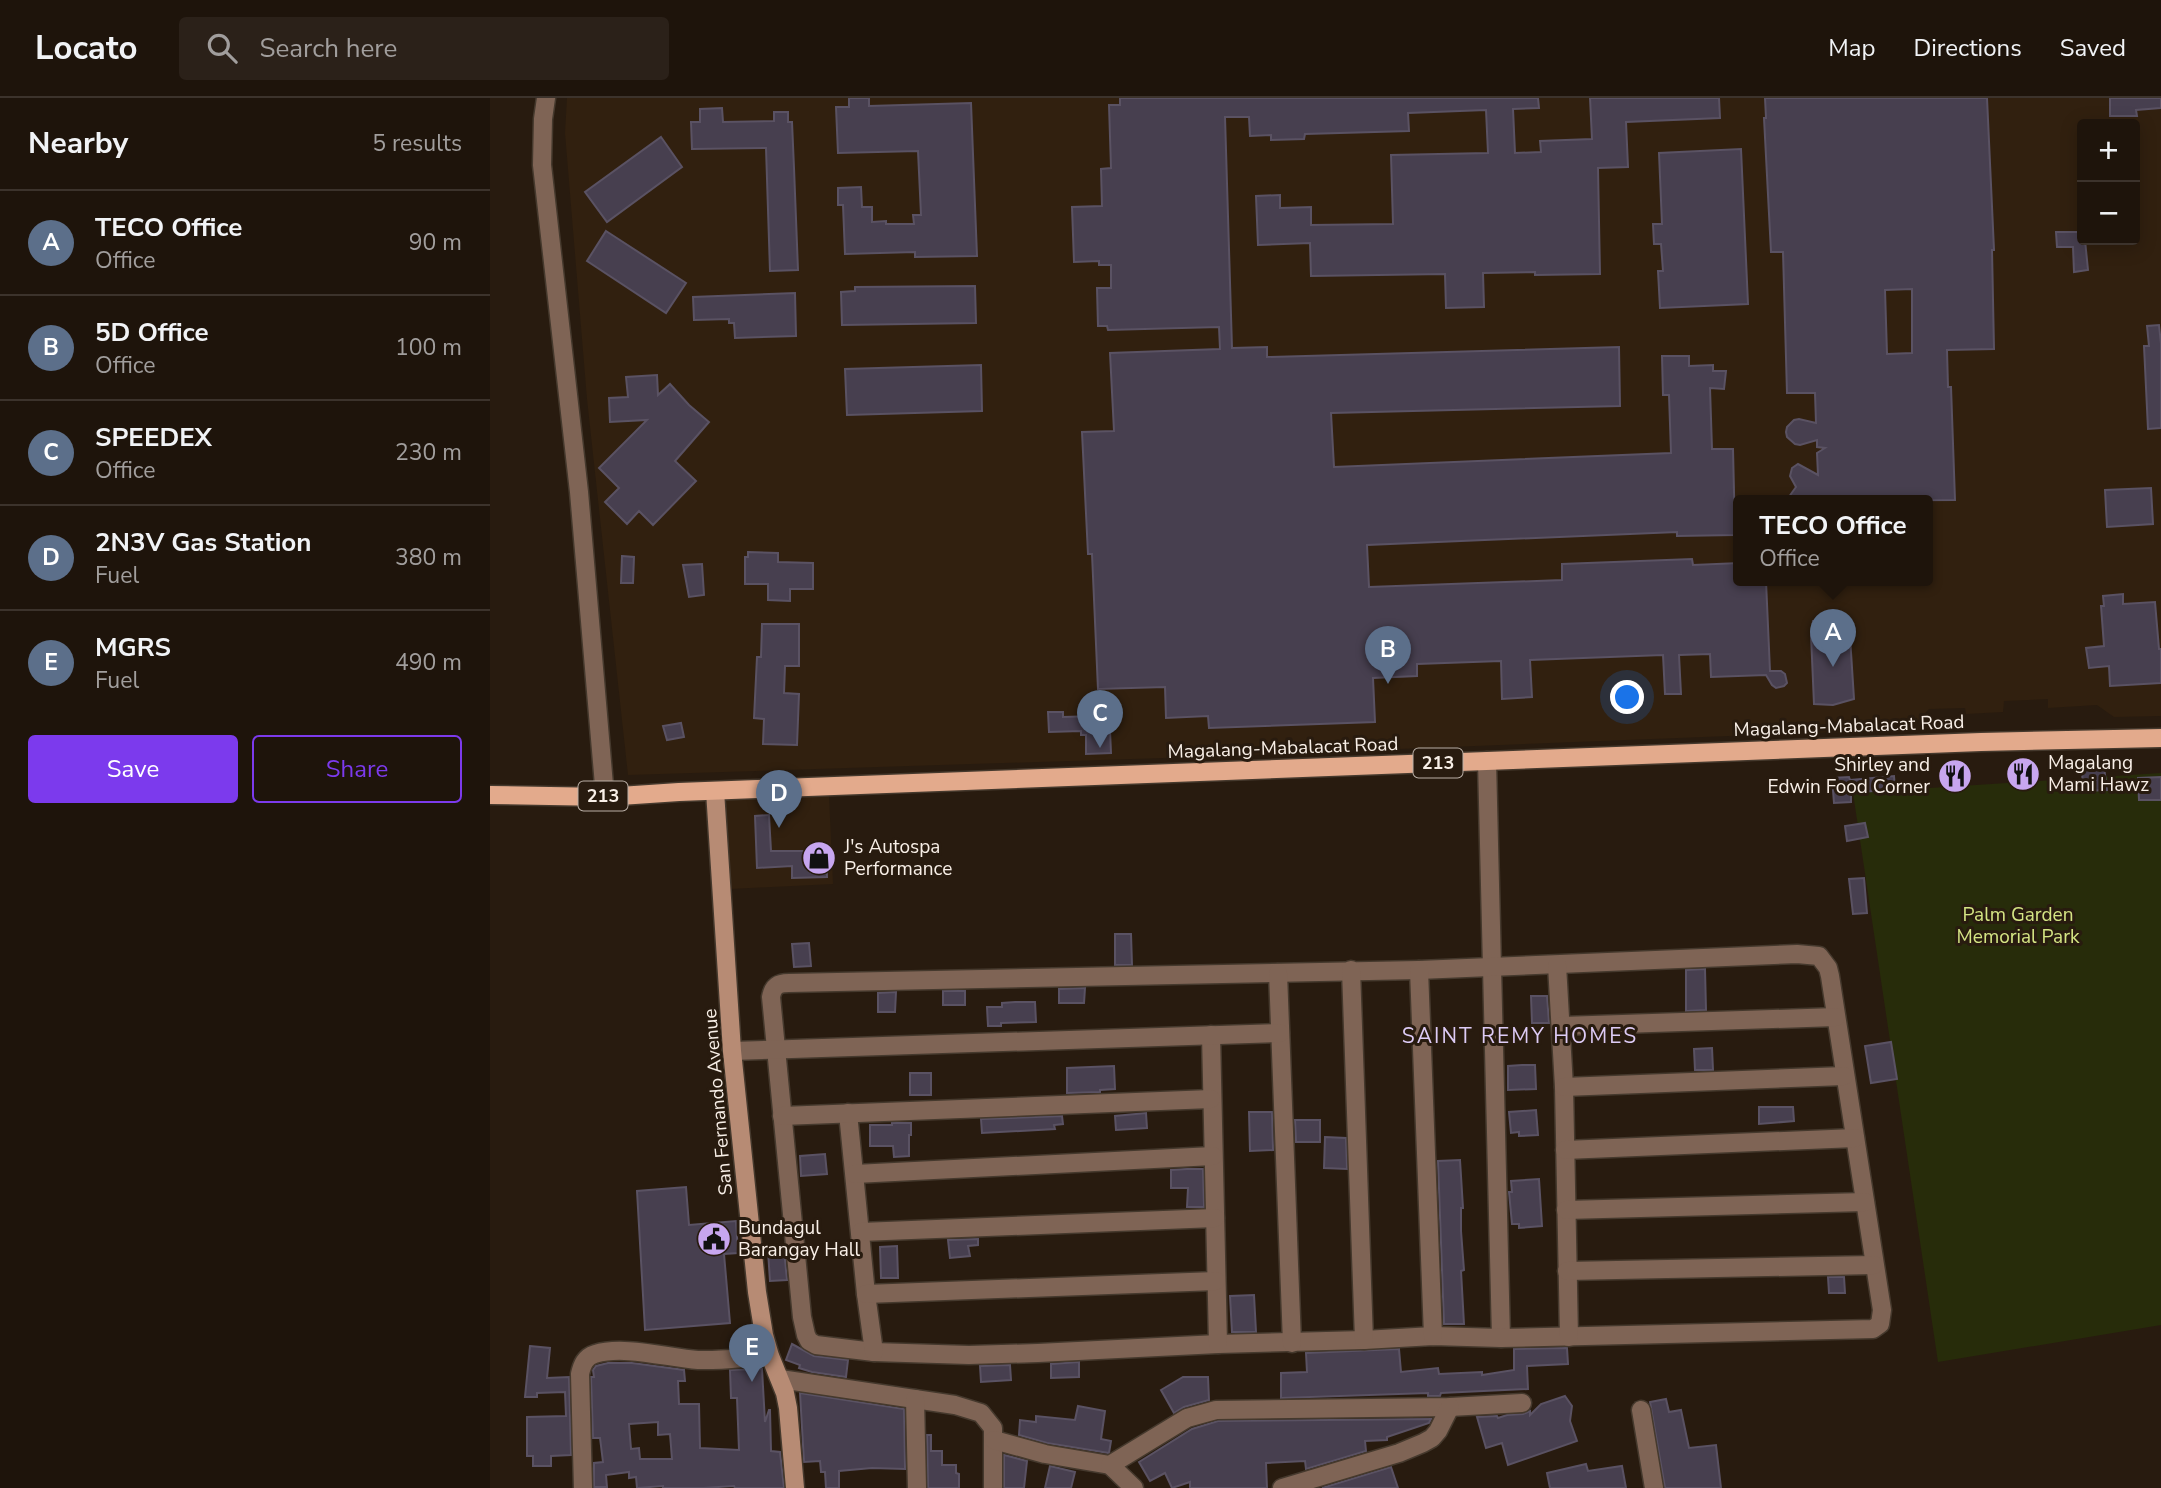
<!DOCTYPE html>
<meta charset="utf-8">
<style>
:root{--surface:#1e140b;--page:#2b2119;--text:#f1f3f6;--muted:#a19e9d;--line:#3c332c;--accent:#7c3aed}
body{margin:0;font-family:"Nunito Sans",sans-serif;background:var(--page);color:var(--text)}
.controls{position:absolute;right:21px;top:21px;display:grid;overflow:hidden;border-radius:7px;box-shadow:0 4px 18px #0003}
.controls button{width:63px;height:63px;display:grid;place-items:center;padding:0;border:0;border-bottom:2px solid var(--line);background:var(--surface);color:var(--text);font:35px sans-serif}
.you{position:absolute;left:1138px;top:600px;width:24px;height:24px;margin:-18px;border:5px solid #fff;border-radius:50%;background:#1a73e8;box-shadow:0 0 0 10px #1a73e833}
.badge{display:grid;place-items:center;width:46px;height:46px;border-radius:50%;background:var(--accent);color:#fff;font-size:23px;font-weight:700}
.pin{position:absolute;translate:-50% -58px;filter:drop-shadow(0 2px 4px #0008)}
.pin::after{content:'';position:absolute;top:37px;width:24px;height:21px;background:inherit;clip-path:polygon(0 0,100% 0,50% 100%)}
.popup{position:absolute;left:1243px;top:397px;width:200px;height:91px;box-sizing:border-box;display:grid;place-content:center;border-radius:7px;background:var(--surface);filter:drop-shadow(0 2px 5px #0005);font-size:23px;white-space:nowrap;color:var(--muted)}
.popup b{font-size:26px;color:var(--text)}
.popup::after{content:'';position:absolute;left:50%;top:100%;margin-left:-14px;border:14px solid transparent;border-top-color:var(--surface)}
.list{margin:0;padding:0;list-style:none}
h2{display:flex;justify-content:space-between;align-items:center;height:91px;margin:0;padding:0 28px;font-size:30px}
h2 small{font-size:23px;font-weight:400;color:var(--muted)}
.list li{display:grid;grid-template-columns:46px 1fr auto;gap:21px;align-items:center;box-sizing:border-box;height:105px;padding:0 28px;border-top:2px solid var(--line)}
.list b{display:block;font-size:26px;white-space:nowrap}
.list p{margin:0;font-size:23px;white-space:nowrap;color:var(--muted)}
.list em{font-size:23px;font-style:normal;color:var(--muted)}
.actions{display:flex;gap:14px;padding:21px 28px}
.actions a{flex:1;padding:16px 0;border:2px solid var(--accent);border-radius:7px;text-align:center;font-size:24px;color:var(--accent)}
.actions .main{background:var(--accent);color:#fff}
.icon{flex:none;width:38px;height:38px;fill:none;stroke:currentColor;stroke-width:2;stroke-linecap:round;stroke-linejoin:round}
.map{position:relative;flex:none;width:1671px;height:1390px;overflow:hidden}
header{display:flex;align-items:center;gap:42px;box-sizing:border-box;height:98px;padding:0 35px;background:var(--surface);border-bottom:2px solid var(--line)}
header strong{font-size:33px}
nav{display:flex;gap:38px;margin-inline-start:auto;font-size:24px}
.search{width:490px;height:63px;background:var(--page);display:flex;align-items:center;gap:18px;box-sizing:border-box;padding:0 24px;border-radius:7px;color:var(--muted);font-size:26px}
main{display:flex}
aside{flex:1;background:var(--surface)}
.map>svg:first-child{display:block}
.built{fill:#31200f;fill-rule:evenodd}
.green{fill:#272c0a}
.building{fill:#473f4f;stroke:#5a5263;stroke-width:2;fill-rule:evenodd}
.lines{fill:none;stroke-linecap:round;stroke-linejoin:round}
.minor-casing{stroke:#45392d;stroke-width:21}
.secondary-casing{stroke:#45392d;stroke-width:21}
.primary-casing{stroke:#45392d;stroke-width:21}
.minor{stroke:#7f6455;stroke-width:18}
.secondary{stroke:#b78b74;stroke-width:18}
.primary{stroke:#e3aa8c;stroke-width:18}
.labels{text-anchor:middle;dominant-baseline:central;stroke-width:6;stroke-linejoin:round;paint-order:stroke}
.shield{fill:#281b0f;stroke:#baafa6;stroke-width:2}
.shield-label{font-size:18px;font-weight:bold;fill:#f8efe7}
.street-label{font-size:19px;fill:#f8efe7;stroke:#281b0f}
.poi-label{font-size:19px;fill:#f8efe7;stroke:#281b0f;text-anchor:start}
.park-label{font-size:19px;fill:#d5e584;stroke:#281b0f}
.neighbourhood-label{font-size:21px;letter-spacing:2px;fill:#ddcbf5;stroke:#281b0f}
</style>
<header>
<strong>Locato</strong>
<div class="search"><svg class="icon" aria-label="search" viewBox="0 0 24 24"><circle cx="10" cy="10" r="6"/><path d="M15 15l6 6"/></svg>Search here</div>
<nav><a>Map</a><a>Directions</a><a>Saved</a></nav>
</header>
<main>
<aside>
<h2>Nearby<small>5 results</small></h2>
<ul class="list">
<li><span class="badge" style="background:#5c6f8a">A</span><div><b>TECO Office</b><p>Office</p></div><em>90 m</em></li>
<li><span class="badge" style="background:#5c6f8a">B</span><div><b>5D Office</b><p>Office</p></div><em>100 m</em></li>
<li><span class="badge" style="background:#5c6f8a">C</span><div><b>SPEEDEX</b><p>Office</p></div><em>230 m</em></li>
<li><span class="badge" style="background:#5c6f8a">D</span><div><b>2N3V Gas Station</b><p>Fuel</p></div><em>380 m</em></li>
<li><span class="badge" style="background:#5c6f8a">E</span><div><b>MGRS</b><p>Fuel</p></div><em>490 m</em></li>
</ul>
<div class="actions"><a class="main">Save</a><a>Share</a></div>
</aside>
<div class="map">
<svg width="1671" height="1390" viewBox="0 0 1671 1390">
<rect width="100%" height="100%" fill="#281b0f"/>
<g class="built">
<path d="M77,0h1594v618l-47,1 -17,-12 -49,3v-9l-44,2 -1,11 -37,2 -1,-6 -36,1 -20,20 -715,28 -566,18 -41,-376 -22,-266zM1592,26h53v116h-53zM1248,403h190v80h-190z"/>
<polygon points="339,698 343,786 239,791 235,702"/>
</g>
<polygon class="green" points="1671,675 1671,1227 1448,1264 1363,695"/>
<g class="building">
<polygon points="359,0 379,0 379,8 481,5 487,158 425,159 425,154 355,156 353,107 348,107 348,90 371,89 372,109 382,109 382,124 396,123 396,126 424,126 423,117 431,117 428,53 348,55 346,9 359,9"/>
<polygon points="630,0 1048,0 1049,10 1023,11 1025,55 1051,54 1050,43 1102,41 1100,0 1229,0 1230,20 1136,24 1138,69 1108,70 1110,176 1045,177 1045,174 993,175 994,209 956,210 955,176 821,178 820,145 768,147 766,98 790,97 790,110 821,109 821,127 903,126 901,57 998,55 996,12 918,15 919,33 815,36 814,41 781,42 781,37 760,38 759,19 735,19 742,250 777,249 777,259 1129,249 1130,308 841,315 844,369 1181,355 1179,297 1173,297 1172,258 1199,258 1199,268 1223,267 1223,273 1236,273 1234,291 1220,290 1222,351 1243,351 1245,437 1187,438 1187,434 877,447 879,489 1072,482 1072,466 1202,461 1203,467 1249,465 1249,483 1276,483 1280,573 1291,573 1295,576 1297,585 1294,588 1286,590 1282,587 1276,577 1221,579 1220,556 1189,557 1191,596 1175,596 1173,557 1040,562 1042,599 1012,601 1011,563 927,566 927,578 883,580 885,624 719,630 718,618 676,620 675,589 608,591 602,456 598,456 592,334 624,333 620,255 730,251 729,229 618,232 617,228 608,228 607,190 621,190 621,167 609,167 609,163 584,164 582,109 612,108 611,71 621,70 619,7 630,7"/>
<path d="M1275,0h222l7,152h-2l2,99 -47,1 1,37h3l4,113 -169,1 10,-14 -6,-11 2,-8 6,-4 20,11 -1,-22 8,-5 -8,-1v-7l-17,5 -5,-1 -8,-7 -1,-5 1,-5 7,-7 5,-1 17,4 -1,-30h-28l-4,-141h-12l-7,-134h2zM1422,191v64l-25,1 -2,-64z"/>
<polygon points="1620,0 1671,0 1671,10 1646,12 1647,18 1620,18"/>
<polygon points="232,10 233,24 284,23 284,14 298,14 298,24 302,24 304,70 308,172 280,173 276,50 202,51 201,24 210,24 210,11"/>
<polygon points="171,39 192,69 117,124 95,94"/>
<polygon points="1251,51 1258,206 1170,210 1168,173 1173,173 1171,146 1164,146 1163,126 1172,126 1169,55"/>
<polygon points="116,133 196,185 176,215 97,163"/>
<polygon points="1566,134 1592,134 1592,142 1595,142 1598,172 1584,174 1583,149 1567,149"/>
<polygon points="485,188 486,225 352,227 351,194 365,193 365,189"/>
<polygon points="305,195 306,238 245,240 244,225 239,225 239,221 204,222 203,199"/>
<polygon points="1669,227 1671,246 1671,330 1658,331 1654,248 1659,248 1657,228"/>
<polygon points="491,267 492,313 357,317 355,271"/>
<polygon points="167,277 168,297 180,286 199,307 219,324 185,363 206,383 163,427 149,413 137,426 115,404 129,390 109,370 157,322 120,324 119,300 138,299 136,279"/>
<polygon points="1661,390 1663,426 1617,429 1615,392"/>
<polygon points="258,454 288,455 288,464 323,465 323,491 300,491 300,503 278,502 278,486 255,486 255,459 258,459"/>
<polygon points="132,458 144,459 143,485 131,485"/>
<polygon points="212,466 214,497 199,499 193,467"/>
<polygon points="1633,496 1633,506 1665,504 1669,551 1671,551 1671,585 1620,588 1619,568 1599,570 1596,550 1614,548 1611,508 1614,508 1613,498"/>
<polygon points="1323,523 1359,523 1364,601 1343,607 1324,606 1321,537"/>
<polygon points="272,526 309,526 309,568 295,568 294,595 309,596 307,647 273,646 274,621 264,620 267,559 271,559"/>
<polygon points="558,614 573,614 573,619 604,618 604,633 620,632 621,655 596,656 596,637 591,637 591,633 559,634"/>
<polygon points="191,625 194,639 177,642 173,628"/>
<polygon points="1614,669 1617,692 1593,693 1592,671"/>
<polygon points="1404,678 1405,691 1361,695 1361,704 1344,705 1342,680 1359,679 1360,682"/>
<polygon points="1671,679 1671,702 1649,702 1648,680"/>
<polygon points="279,717 281,753 336,753 337,779 302,780 302,768 267,770 265,718"/>
<polygon points="1375,725 1378,739 1357,743 1355,728"/>
<polygon points="1374,780 1377,815 1363,816 1359,781"/>
<polygon points="625,836 641,836 642,867 625,867"/>
<polygon points="319,845 321,868 304,869 302,846"/>
<polygon points="1215,871 1216,912 1196,913 1196,872"/>
<polygon points="595,890 594,905 569,905 569,891"/>
<rect x="453" y="893" width="22" height="14"/>
<polygon points="406,894 405,914 388,914 388,895"/>
<polygon points="1041,898 1057,898 1059,925 1042,925"/>
<polygon points="525,904 545,904 546,924 511,925 511,928 498,928 497,909 512,909 512,905"/>
<polygon points="1401,944 1407,981 1381,985 1375,948"/>
<polygon points="1222,950 1223,972 1205,972 1204,951"/>
<polygon points="1032,967 1045,967 1046,991 1018,992 1018,968"/>
<polygon points="624,968 625,991 610,992 610,994 577,995 577,970"/>
<rect x="420" y="975" width="21" height="22"/>
<polygon points="1269,1009 1303,1009 1304,1023 1269,1026"/>
<polygon points="1046,1012 1048,1037 1029,1038 1029,1034 1021,1035 1019,1014"/>
<polygon points="759,1014 782,1014 783,1052 760,1053"/>
<polygon points="656,1015 657,1030 626,1032 625,1018"/>
<polygon points="572,1018 573,1026 564,1027 565,1031 492,1035 491,1021"/>
<polygon points="805,1022 830,1022 830,1044 806,1044"/>
<polygon points="402,1025 421,1025 421,1037 419,1037 419,1058 404,1059 403,1048 380,1048 380,1027 402,1027"/>
<polygon points="835,1039 856,1040 857,1071 834,1070"/>
<polygon points="335,1056 337,1076 311,1078 310,1058"/>
<polygon points="970,1062 973,1110 971,1110 971,1133 974,1172 971,1173 974,1226 954,1226 948,1063"/>
<polygon points="697,1071 713,1071 714,1109 697,1109 698,1090 681,1090 681,1072"/>
<polygon points="1049,1081 1052,1128 1029,1130 1029,1126 1022,1126 1019,1094 1022,1094 1021,1083"/>
<polygon points="196,1089 199,1127 246,1123 248,1155 234,1156 240,1225 155,1232 147,1093"/>
<polygon points="488,1141 488,1147 478,1148 480,1158 460,1160 458,1142"/>
<polygon points="407,1148 408,1180 391,1180 390,1149"/>
<polygon points="294,1152 297,1182 280,1183 278,1153"/>
<polygon points="1338,1179 1354,1179 1355,1195 1339,1195"/>
<polygon points="764,1197 766,1234 742,1234 740,1198"/>
<polygon points="302,1246 324,1258 358,1262 356,1279 322,1274 309,1270 310,1267 296,1262"/>
<polygon points="40,1248 60,1250 57,1280 79,1279 81,1357 61,1358 61,1368 43,1368 43,1358 37,1358 37,1319 76,1318 75,1294 47,1295 47,1299 35,1299"/>
<polygon points="1077,1250 1078,1266 1037,1268 1038,1291 951,1295 950,1298 938,1298 938,1295 791,1300 791,1275 817,1274 816,1255 909,1251 911,1274 948,1270 949,1276 992,1274 992,1277 1024,1272 1024,1251"/>
<polygon points="589,1264 589,1279 561,1280 561,1266"/>
<path d="M118,1265h24l52,7 1,11h-7l1,23h20l1,44 39,2 -2,-52h-6l-1,-28 32,-1 3,53 4,-12h1l1,41 9,1 4,36h-49l-1,-2 -31,2h-40v-2l-26,2 -1,-11 -7,1v-6l-23,3 1,12h-13v-24l9,-1 -3,-24h-7l-2,-61h3l-1,-7 3,-4zM168,1324v13l12,-1 2,25h-32l-1,-11 -8,1 -2,-25z"/>
<polygon points="520,1267 521,1282 491,1284 490,1268"/>
<polygon points="693,1279 718,1279 719,1302 694,1309 684,1315 671,1292"/>
<polygon points="310,1295 414,1311 415,1371 382,1370 349,1373 349,1390 336,1390 335,1374 331,1374 330,1363 314,1364"/>
<polygon points="1075,1298 1082,1308 1080,1323 1087,1343 1018,1367 1012,1345 996,1350 987,1319 1007,1318 1008,1320 1017,1317 1033,1316 1040,1313 1040,1317 1051,1306"/>
<polygon points="1176,1301 1179,1314 1191,1312 1199,1350 1226,1347 1231,1390 1175,1390 1160,1304"/>
<polygon points="588,1308 615,1313 611,1341 621,1343 619,1355 557,1345 529,1337 530,1322 546,1324 546,1318 585,1322"/>
<polygon points="941,1321 939,1325 897,1339 897,1342 875,1343 876,1353 816,1371 815,1363 776,1365 777,1390 700,1390 700,1384 682,1390 675,1375 660,1383 649,1364 702,1331 728,1323"/>
<polygon points="437,1337 441,1337 441,1353 452,1353 452,1367 466,1367 466,1375 469,1376 469,1390 438,1390"/>
<polygon points="514,1357 537,1363 534,1390 514,1390"/>
<polygon points="1096,1366 1098,1373 1132,1368 1136,1390 1060,1390 1057,1375"/>
<polygon points="560,1368 585,1374 581,1390 555,1390"/>
<polygon points="901,1369 908,1390 832,1390"/>
</g>
<g class="lines">
<g class="minor-casing">
<g id="minor">
<polyline points="56,0 53,21 52,67 89,394 115,699"/>
<polyline points="997,663 1011,1240"/>
<path d="M1307,856l22,2 9,12 2,8 52,334 -2,14 -7,5 -372,9 -68,-2 -69,4 -146,4 -180,9 -69,2 -95,-3 -58,-7 -7,-4 -3,-6 -4,-18 -31,-320c2,-11 7,-14 18,-14l630,-13z"/>
<polyline points="1067,867 1074,989 1079,1239"/>
<polyline points="861,872 874,1242"/>
<polyline points="929,872 943,1238"/>
<polyline points="788,875 802,1245"/>
<polyline points="1072,928 1346,919"/>
<polyline points="721,937 728,1246"/>
<polyline points="242,953 790,935"/>
<polyline points="1074,989 1354,978"/>
<polyline points="358,1015 376,1196 384,1254"/>
<polyline points="292,1018 721,1001"/>
<polyline points="1075,1052 1365,1040"/>
<polyline points="365,1076 723,1058"/>
<polyline points="1076,1112 1375,1104"/>
<polyline points="371,1134 725,1120"/>
<polyline points="1077,1173 1384,1167"/>
<polyline points="376,1196 726,1183"/>
<polyline points="290,1281 465,1307 491,1315 503,1330 503,1390"/>
<polyline points="425,1301 427,1390"/>
<polyline points="1151,1312 1164,1390"/>
<polyline points="504,1342 555,1356 620,1367 697,1320 726,1312 960,1309 1032,1305"/>
<polyline points="620,1367 644,1390"/>
<path d="M93,1390l-3,-114c2,-9 5,-17 15,-20 29,-9 73,4 103,6 24,1 48,-3 72,-4"/>
<polyline points="792,1390 909,1355 933,1345 942,1340 948,1333 960,1309"/>
</g>
</g>
<g class="secondary-casing">
<polyline id="secondary" points="225,693 242,953 267,1194 274,1237 280,1258 295,1295 298,1310 305,1390"/>
</g>
<g class="primary-casing">
<polyline id="primary" points="0,697 115,699 189,694 1491,644 1671,640"/>
</g>
<use href="#minor" class="minor"/>
<use href="#secondary" class="secondary"/>
<use href="#primary" class="primary"/>
</g>
<defs>
<g id="restaurant-disc" transform="scale(1.75)"><circle r="9.5" fill="#c7a6ef" stroke="#281b0f"/><path d="M-5-6h1v4h1v-4h1v4h1v-4h1v5L-1.5 .5V6h-2V.5L-5-1ZM5-6V6H3V1.5H1.5Q1.5-4 5-6Z" fill="#111"/></g>
<g id="shop-disc" transform="scale(1.75)"><circle r="9.5" fill="#c7a6ef" stroke="#281b0f"/><path d="M-5-2.5h2.3a2.7 3.5 0 0 1 5.4 0H5L5.5 6h-11ZM-1.5-2.5h3a1.5 2.3 0 0 0-3 0Z" fill="#111"/></g>
<g id="civic-disc" transform="scale(1.75)"><circle r="9.5" fill="#c7a6ef" stroke="#281b0f"/><path d="M-.6-6.5H3V-4.5H.6V-3L4-1V1h2V6H-6V1h2V-1L-.6-3ZM-1.2 2.5V6h2.4V2.5Z" fill="#111"/></g>
</defs>
<g fill-rule="evenodd">
<use href="#restaurant-disc" x="1533" y="676"/>
<use href="#restaurant-disc" x="1465" y="678"/>
<use href="#shop-disc" x="329" y="760"/>
<use href="#civic-disc" x="224" y="1141"/>
</g>
<g class="labels">
<g class="shield">
<rect x="923.5" y="650.5" width="49" height="29" rx="5"/>
<rect x="88.5" y="683.5" width="49" height="29" rx="5"/>
</g>
<g class="shield-label">
<text x="948" y="665">213</text>
<text x="113" y="698">213</text>
</g>
<g class="street-label">
<text transform="translate(1359 628) rotate(-2)">Magalang-Mabalacat Road</text>
<text transform="translate(793 650) rotate(-2)">Magalang-Mabalacat Road</text>
<text transform="translate(228 1004) rotate(-95)">San Fernando Avenue</text>
</g>
<g class="poi-label">
<text x="1558" y="665">Magalang<tspan x="1558" dy="22">Mami Hawz</tspan></text>
<text x="1440" y="667" text-anchor="end">Shirley and<tspan x="1440" dy="22">Edwin Food Corner</tspan></text>
<text x="354" y="749">J's Autospa<tspan x="354" dy="22">Performance</tspan></text>
<text x="248" y="1130">Bundagul<tspan x="248" dy="22">Barangay Hall</tspan></text>
</g>
<g class="park-label">
<text x="1528" y="817">Palm Garden<tspan x="1528" dy="22">Memorial Park</tspan></text>
</g>
<g class="neighbourhood-label">
<text x="1030" y="938">SAINT REMY HOMES</text>
</g>
</g>
</svg>
<div class="controls">
<button>+</button>
<button>−</button>
</div>
<div class="you"></div>
<div class="pin badge" style="left:1343px;top:569px;background:#5c6f8a">A</div>
<div class="popup"><b>TECO Office</b>Office</div>
<div class="pin badge" style="left:898px;top:586px;background:#5c6f8a">B</div>
<div class="pin badge" style="left:610px;top:650px;background:#5c6f8a">C</div>
<div class="pin badge" style="left:289px;top:730px;background:#5c6f8a">D</div>
<div class="pin badge" style="left:262px;top:1284px;background:#5c6f8a">E</div>
</div>
</main>
